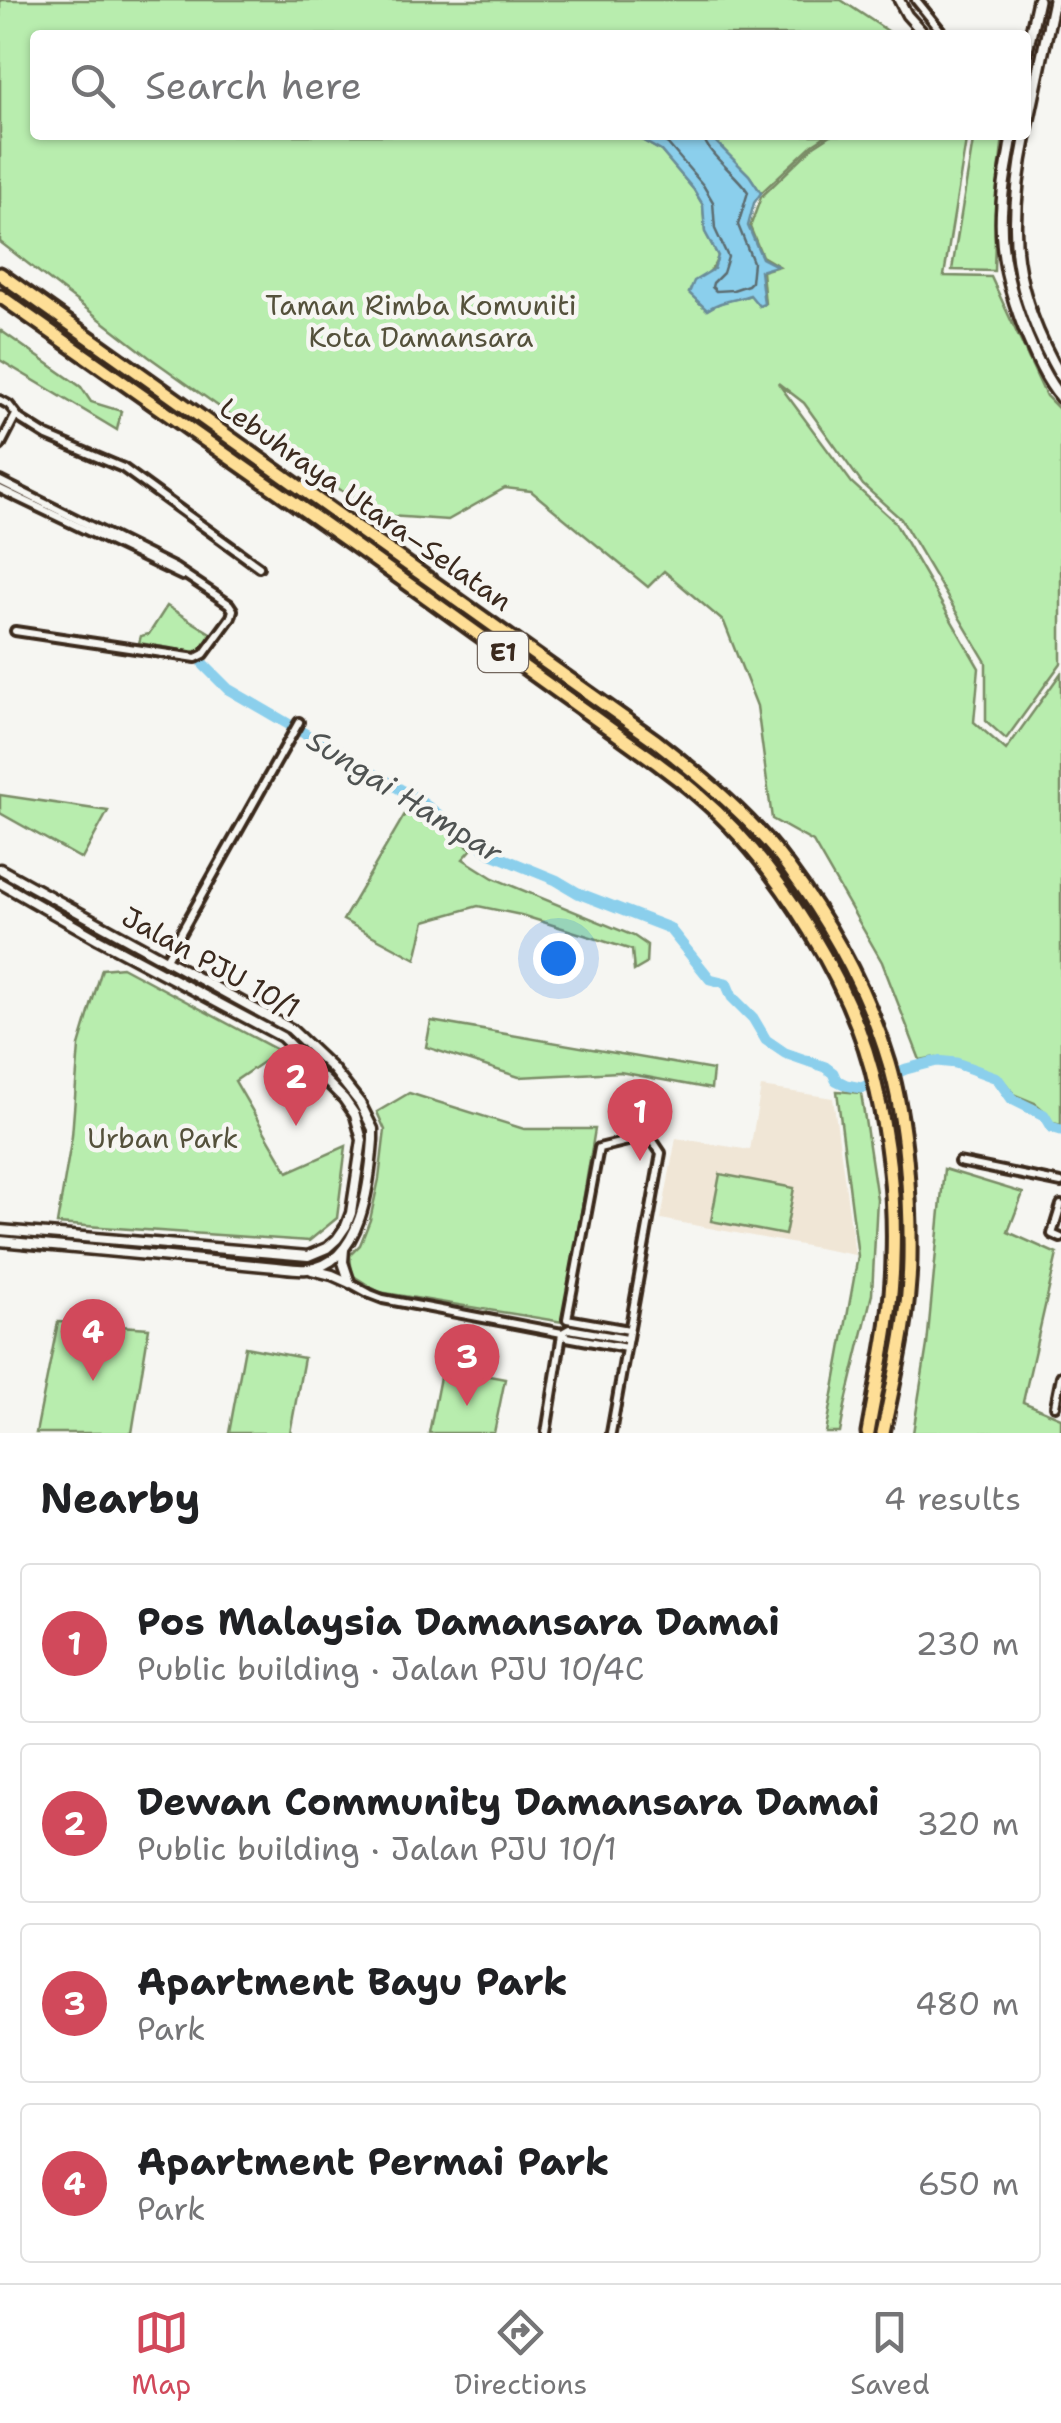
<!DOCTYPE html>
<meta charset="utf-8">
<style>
:root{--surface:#fff;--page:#f2f2f2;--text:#202124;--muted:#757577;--line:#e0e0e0;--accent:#d1495b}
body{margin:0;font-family:"Shantell Sans",sans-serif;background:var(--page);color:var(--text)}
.you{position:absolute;left:558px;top:958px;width:35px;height:35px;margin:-25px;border:8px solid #fff;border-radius:50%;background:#1a73e8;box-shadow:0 0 0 15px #1a73e833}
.badge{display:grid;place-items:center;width:65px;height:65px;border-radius:50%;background:var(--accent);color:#fff;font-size:32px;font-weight:700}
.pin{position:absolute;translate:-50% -82px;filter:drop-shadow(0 2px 5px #0008)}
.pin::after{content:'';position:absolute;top:52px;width:35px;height:30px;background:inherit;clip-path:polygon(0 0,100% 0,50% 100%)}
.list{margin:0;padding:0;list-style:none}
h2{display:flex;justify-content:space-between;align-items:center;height:130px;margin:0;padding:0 40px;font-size:42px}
h2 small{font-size:32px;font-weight:400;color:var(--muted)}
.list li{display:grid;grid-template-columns:65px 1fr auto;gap:30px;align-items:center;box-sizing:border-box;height:160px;margin:0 20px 20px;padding:0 20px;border:2px solid var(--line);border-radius:10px}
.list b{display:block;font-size:38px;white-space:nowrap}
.list p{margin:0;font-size:32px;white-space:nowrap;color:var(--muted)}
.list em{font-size:32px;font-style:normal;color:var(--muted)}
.icon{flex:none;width:55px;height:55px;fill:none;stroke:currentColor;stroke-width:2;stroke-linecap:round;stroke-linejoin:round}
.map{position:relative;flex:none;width:1061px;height:1433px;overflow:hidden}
.search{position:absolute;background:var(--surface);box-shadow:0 2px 8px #0004;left:30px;right:30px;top:30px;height:110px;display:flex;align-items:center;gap:25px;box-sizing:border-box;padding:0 35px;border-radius:10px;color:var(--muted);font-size:38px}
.sheet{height:850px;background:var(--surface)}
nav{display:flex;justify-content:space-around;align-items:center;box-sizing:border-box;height:140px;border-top:2px solid var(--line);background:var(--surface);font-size:28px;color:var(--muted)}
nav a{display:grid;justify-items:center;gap:5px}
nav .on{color:var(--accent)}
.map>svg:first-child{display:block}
.built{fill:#f0e6d6}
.green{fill:#b8edae;stroke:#7a8c66;stroke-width:2.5}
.water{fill:#8bcfec;stroke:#6b8d9a;stroke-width:2.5}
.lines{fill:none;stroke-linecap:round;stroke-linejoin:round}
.shore{stroke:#5b6c70;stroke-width:2.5}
.river{stroke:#8bcfec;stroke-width:11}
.minor-casing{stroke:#3b2a1e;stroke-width:14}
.tertiary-casing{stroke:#3b2a1e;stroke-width:15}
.secondary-casing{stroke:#3b2a1e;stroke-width:16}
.motorway-casing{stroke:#3b2a1e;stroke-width:19}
.minor{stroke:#f6f6f2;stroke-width:6}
.tertiary{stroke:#f6f6f2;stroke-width:8}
.secondary{stroke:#f6f6f2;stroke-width:9}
.motorway{stroke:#fede96;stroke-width:11}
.labels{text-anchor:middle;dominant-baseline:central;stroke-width:9;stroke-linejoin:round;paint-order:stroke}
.shield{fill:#f6f6f2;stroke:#73675e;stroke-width:2.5}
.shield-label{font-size:25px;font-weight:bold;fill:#3b2a1e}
.park-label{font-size:28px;fill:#54513b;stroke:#f6f6f2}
.street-label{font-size:28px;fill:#3b2a1e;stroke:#f6f6f2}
.water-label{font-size:30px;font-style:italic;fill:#4f5352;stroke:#f6f6f2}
</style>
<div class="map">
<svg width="1061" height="1433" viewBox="0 0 1061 1433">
<rect width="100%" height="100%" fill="#f6f6f2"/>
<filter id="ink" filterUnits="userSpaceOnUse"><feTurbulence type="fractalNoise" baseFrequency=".01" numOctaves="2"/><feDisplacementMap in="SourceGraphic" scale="20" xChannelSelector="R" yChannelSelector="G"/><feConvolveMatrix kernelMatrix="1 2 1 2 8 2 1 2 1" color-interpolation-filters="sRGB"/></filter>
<g filter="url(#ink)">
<polygon class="built" points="761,1087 833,1098 855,1255 661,1219 676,1138 750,1150"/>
<g class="green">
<path d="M0,0h841l53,35h-859v100h598l28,16 33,39 9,15 2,27 13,24c-8,25 -20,16 -29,37l18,17c14,-10 27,-10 44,-15l8,11 6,-2 -3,-33 17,-5 -17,-10 -12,-29 11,-30 53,-51 17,-11h136l-23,141 47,1 55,119 15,15v252l-55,76 -20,-18v-59l-85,-143 -38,-34 -59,-82 -26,-20 74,100 42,38 85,147 -5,54 32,28 55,-77v452l-8,-2 -6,-10 -12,-10 -20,-8 -16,-20 -42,-15 -21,-3 -16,3 -38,-98 -69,-120 -41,-23 -15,-113 -33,-84 -60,-51 -16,16 -117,-96 -26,-3 -57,32 -59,-4 -64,-34 -176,-125 -149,-115z"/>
<polygon points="709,135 827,135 813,144 761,193 749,175"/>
<polygon points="974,135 1003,135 996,203 994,271 952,270"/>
<polygon points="0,330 81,387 91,402 121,411 117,430 0,360"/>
<polygon points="167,606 212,634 200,650 194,652 139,643 141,636 149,634"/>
<polygon points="0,795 108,811 82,859 0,813"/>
<polygon points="409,807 472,849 463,859 493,878 634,936 647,945 646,964 634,971 632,950 521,915 478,906 425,921 416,959 343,920"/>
<polygon points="122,967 279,1051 235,1081 288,1172 346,1146 337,1218 309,1241 57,1224 72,1136 79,1046 102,969"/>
<polygon points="431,1021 713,1070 711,1089 620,1072 519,1077 426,1047"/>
<polygon points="837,1091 861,1093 877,1199 872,1294 845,1406 840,1433 826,1433 858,1256"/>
<polygon points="409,1093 524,1129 595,1129 563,1322 379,1292 352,1275 350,1255 360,1245 370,1220 379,1179 385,1130 377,1112"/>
<polygon points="944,1169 1023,1193 1008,1232 1057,1254 1023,1402 1061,1418 1061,1433 913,1433 927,1345"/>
<polygon points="720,1174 794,1188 785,1235 711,1221"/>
<polygon points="58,1322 149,1328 132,1433 36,1433"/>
<polygon points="245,1347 304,1358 290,1433 229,1433"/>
<polygon points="442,1367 505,1379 494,1433 429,1433"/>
</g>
<path class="water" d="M633,135h76l40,40 12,18 -7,10 -6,23 14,32 15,8 -17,5 4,33 -5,2 -9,-11c-16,6 -29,5 -43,15l-18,-17 5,-12 20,-12 4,-13 -13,-24 -2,-27 -9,-15 -33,-39z"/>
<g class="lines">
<path class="shore" d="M653,135l15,9 35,41 10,17 2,27 13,28 -5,16 -10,10 -1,4 4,4 17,-1 15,-5 3,-3 2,-20 -15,-37 10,-33c-12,-19 -41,-37 -45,-57"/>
<polyline class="river" points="204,665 228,689 417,799 492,854 556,880 578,893 669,928 710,979 726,983 732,997 753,1018 766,1040 785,1053 825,1067 833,1073 836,1080 846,1085 861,1088 906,1069 937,1061 956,1063 997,1078 1012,1099 1044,1115 1051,1127 1061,1130"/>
<g class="minor-casing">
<g id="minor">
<polyline points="916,0 941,31"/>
<polyline points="0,400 9,405 20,419 47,436 123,468 259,567"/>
<polyline points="0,446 16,415"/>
<polyline points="0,481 175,568 229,604 233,610 231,617 204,654 196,658 15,631"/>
<polyline points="0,489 182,576"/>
<polyline points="165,961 299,722"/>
<polyline points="959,1162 1061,1183"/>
<polyline points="1061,1205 1052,1234 1061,1238"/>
<polyline points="350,1283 370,1294 383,1299 562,1333 567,1337 626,1348"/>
<polyline points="562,1333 569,1329 627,1339"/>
<polyline points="1055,1406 1061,1376"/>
<polyline points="546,1433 562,1334"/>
<polyline points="611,1433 661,1153 653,1141 645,1139 632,1140 599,1148 567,1319 629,1330"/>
</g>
</g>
<g class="tertiary-casing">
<g id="tertiary">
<polyline points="899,0 907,15 925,35"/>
<path d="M0,869l291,160 42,40 27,34 13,26v11c-3,41 -11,125 -66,129 -10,1 -21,-1 -31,-2l-276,-26"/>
<polyline points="0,883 98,939 282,1037 344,1099 355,1115 362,1140 351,1213 346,1226 337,1239 327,1248 308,1256 0,1230"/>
<polyline points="344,1249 343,1262 350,1283"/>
<polyline points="312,1270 332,1275 350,1283"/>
</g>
</g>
<g class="secondary-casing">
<g id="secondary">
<polyline points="1026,55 1038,0"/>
<polyline points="1026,133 1054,0"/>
<path d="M1012,135c-3,23 -9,47 -10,70 -4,46 8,89 25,131 9,21 19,44 34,62"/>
<path d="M1026,135c-20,95 -14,157 35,242"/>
</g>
</g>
<g class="motorway-casing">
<g id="motorway">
<path d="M0,274l656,467c47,37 96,77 132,126 44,59 80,125 101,196 17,57 22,137 21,197 -1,58 -15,116 -27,173"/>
<path d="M0,296l354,249 302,217c14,11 29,21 42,33 80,68 158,194 179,297 12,53 18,112 16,167 -1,58 -15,117 -25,174"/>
</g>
</g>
<use href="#minor" class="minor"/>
<use href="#tertiary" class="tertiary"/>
<use href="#secondary" class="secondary"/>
<use href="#motorway" class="motorway"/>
</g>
</g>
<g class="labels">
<rect class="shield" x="478" y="632" width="50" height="40" rx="8"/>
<g class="shield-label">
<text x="503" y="652">E1</text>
</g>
<g class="park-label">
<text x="421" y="305">Taman Rimba Komuniti<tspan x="421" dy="32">Kota Damansara</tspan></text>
<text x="163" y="1138">Urban Park</text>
</g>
<g class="street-label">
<text transform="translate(366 504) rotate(35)">Lebuhraya Utara–Selatan</text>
<text transform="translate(211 962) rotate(29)">Jalan PJU 10/1</text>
</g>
<g class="water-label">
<text transform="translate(405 796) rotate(32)">Sungai Hampar</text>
</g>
</g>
</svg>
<div class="you"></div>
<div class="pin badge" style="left:640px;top:1161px">1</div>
<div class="pin badge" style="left:296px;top:1126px">2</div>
<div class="pin badge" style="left:467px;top:1406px">3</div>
<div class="pin badge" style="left:93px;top:1381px">4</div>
<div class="search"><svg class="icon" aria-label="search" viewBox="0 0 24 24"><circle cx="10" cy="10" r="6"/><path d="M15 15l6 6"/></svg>Search here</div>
</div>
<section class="sheet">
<h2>Nearby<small>4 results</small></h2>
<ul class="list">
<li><span class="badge">1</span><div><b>Pos Malaysia Damansara Damai</b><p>Public building · Jalan PJU 10/4C</p></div><em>230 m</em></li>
<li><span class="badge">2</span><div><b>Dewan Community Damansara Damai</b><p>Public building · Jalan PJU 10/1</p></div><em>320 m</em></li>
<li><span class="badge">3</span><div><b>Apartment Bayu Park</b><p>Park</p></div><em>480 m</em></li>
<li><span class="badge">4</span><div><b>Apartment Permai Park</b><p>Park</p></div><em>650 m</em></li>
</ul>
</section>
<nav>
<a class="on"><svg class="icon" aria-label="map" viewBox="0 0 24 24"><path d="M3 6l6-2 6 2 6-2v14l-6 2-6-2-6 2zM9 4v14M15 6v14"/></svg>Map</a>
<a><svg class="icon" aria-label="directions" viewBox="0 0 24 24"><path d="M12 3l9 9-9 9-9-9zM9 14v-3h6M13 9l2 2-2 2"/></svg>Directions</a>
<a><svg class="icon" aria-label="saved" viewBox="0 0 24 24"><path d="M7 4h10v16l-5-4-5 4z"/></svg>Saved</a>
</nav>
